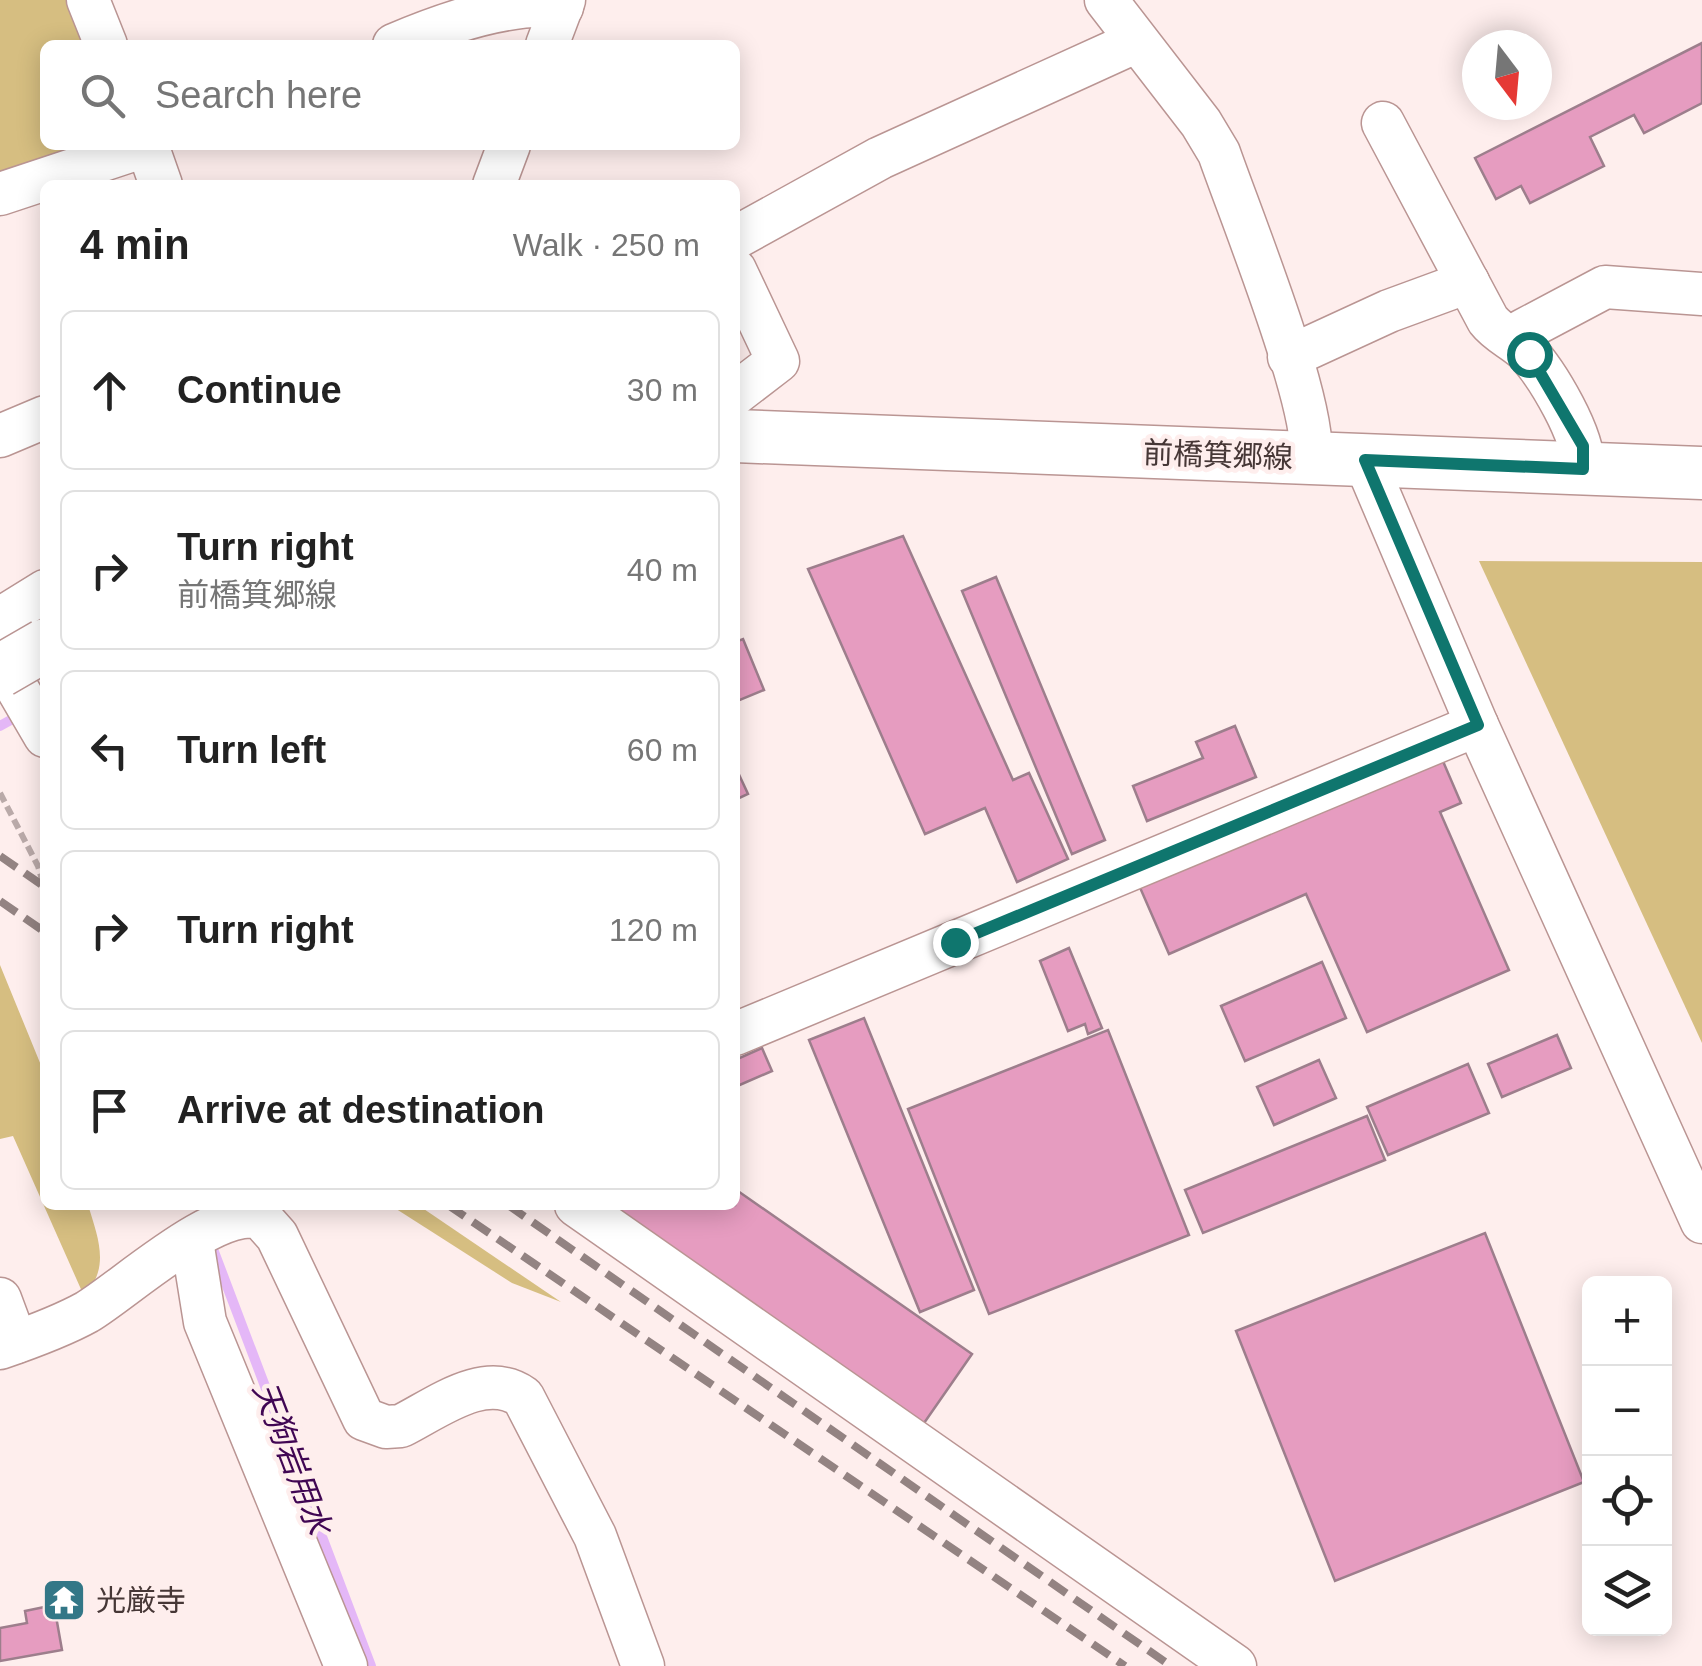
<!DOCTYPE html>
<meta charset="utf-8">
<style>
:root{--surface:#fff;--page:#f6f6f6;--text:#222;--muted:#767676;--line:#e0e0e0}
body{margin:0;font-family:Arial,"Noto Sans JP",sans-serif;background:var(--page);color:var(--text)}
.controls{position:absolute;right:30px;bottom:30px;display:grid;overflow:hidden;border-radius:15px;box-shadow:0 5px 25px #0003}
.controls button{width:90px;height:90px;display:grid;place-items:center;padding:0;border:0;border-bottom:2px solid var(--line);background:var(--surface);color:var(--text);font:50px sans-serif}
.compass{position:absolute;left:1462px;top:30px;width:90px;height:90px;border-radius:50%;background:var(--surface);box-shadow:0 5px 25px #0003;rotate:164deg}
.stop{position:absolute;width:30px;height:30px;margin:-22px;border:8px solid #0f766e;border-radius:50%;background:#fff}
.stop.end{background:#0f766e;border-color:#fff;box-shadow:0 2px 10px #0008}
.list{margin:0;padding:0;list-style:none}
h2{display:flex;justify-content:space-between;align-items:center;height:130px;margin:0;padding:0 40px;font-size:42px}
h2 small{font-size:32px;font-weight:400;color:var(--muted)}
.list li{display:grid;grid-template-columns:65px 1fr auto;gap:30px;align-items:center;box-sizing:border-box;height:160px;margin:0 20px 20px;padding:0 20px;border:2px solid var(--line);border-radius:15px}
.list b{display:block;font-size:38px;white-space:nowrap}
.list p{margin:0;font-size:32px;white-space:nowrap;color:var(--muted)}
.list em{font-size:32px;font-style:normal;color:var(--muted)}
.icon{flex:none;width:55px;height:55px;fill:none;stroke:currentColor;stroke-width:2;stroke-linecap:round;stroke-linejoin:round}
.map{position:relative;flex:none;width:1702px;height:1666px;overflow:hidden}
.search{position:absolute;background:var(--surface);box-shadow:0 5px 25px #0003;left:40px;top:40px;width:700px;height:110px;display:flex;align-items:center;gap:25px;box-sizing:border-box;padding:0 35px;border-radius:15px;color:var(--muted);font-size:38px}
.panel{position:absolute;background:var(--surface);box-shadow:0 5px 25px #0003;left:40px;top:180px;width:700px;height:1030px;border-radius:15px}
.map>svg:first-child{display:block}
.green{fill:#d6be81}
.lines{fill:none;stroke-linecap:round;stroke-linejoin:round}
.stream{stroke:#e4b7f7;stroke-width:10}
.building{fill:#e69cc0;stroke:#9d7e8c;stroke-width:2.5}
.minor-casing{stroke:#ba9593;stroke-width:45}
.major-casing{stroke:#ba9593;stroke-width:55}
.path{stroke:#baaaa9;stroke-width:6;stroke-dasharray:10 5;stroke-linecap:butt}
.minor{stroke:#fff;stroke-width:42}
.major{stroke:#fff;stroke-width:52}
.rail{stroke:#938382;stroke-width:8;stroke-dasharray:20 10;stroke-linecap:butt}
.major-bridge-casing{stroke:#ba9593;stroke-width:55;stroke-linecap:butt}
.major-bridge{stroke:#fff;stroke-width:52}
.route{stroke:#0f766e;stroke-width:12}
.labels{text-anchor:middle;dominant-baseline:central;stroke-width:9;stroke-linejoin:round;paint-order:stroke}
.street-label{font-size:30px;fill:#463736;stroke:#feeeed}
.poi-label{font-size:30px;fill:#463736;stroke:#feeeed;text-anchor:start}
.water-label{font-size:32px;font-style:italic;fill:#400653;stroke:#feeeed}
</style>
<div class="map">
<svg width="1702" height="1666" viewBox="0 0 1702 1666">
<rect width="100%" height="100%" fill="#feeeed"/>
<g class="green">
<polygon points="0,0 73,0 92,45 45,45 45,145 116,145 0,183"/>
<polygon points="1479,561 1702,562 1702,1043"/>
<path d="M0,965l45,110v130h43c11,35 22,63 -4,91l-71,-160 -13,3z"/>
<polygon points="390,1205 418,1205 561,1302 512,1283"/>
</g>
<g class="lines">
<g class="stream">
<polyline points="0,726 18,716"/>
<polyline points="213,1249 371,1666"/>
</g>
</g>
<g class="building">
<polygon points="1702,43 1702,103 1644,133 1634,115 1590,137 1604,166 1530,203 1521,186 1496,199 1475,158"/>
<polygon points="903,536 1013,780 1029,773 1068,859 1017,882 985,808 925,834 808,569"/>
<polygon points="996,577 1105,840 1072,854 962,591"/>
<polygon points="743,639 764,690 735,702 735,642"/>
<polygon points="1235,726 1256,777 1147,821 1133,786 1203,758 1196,742"/>
<polygon points="1439,752 1461,803 1440,812 1509,970 1367,1032 1306,894 1169,954 1138,883"/>
<polygon points="735,766 748,794 735,800"/>
<polygon points="1069,948 1102,1028 1088,1034 1085,1024 1068,1031 1040,961"/>
<polygon points="1322,962 1346,1018 1245,1061 1221,1006"/>
<polygon points="864,1018 974,1290 920,1312 809,1040"/>
<polygon points="1108,1030 1189,1235 989,1314 908,1109"/>
<polygon points="1557,1035 1571,1068 1502,1097 1488,1064"/>
<polygon points="762,1048 772,1071 735,1087 735,1060"/>
<polygon points="1319,1060 1336,1098 1274,1125 1257,1087"/>
<polygon points="1468,1064 1489,1113 1388,1155 1367,1107"/>
<polygon points="1367,1116 1385,1160 1203,1233 1185,1190"/>
<polygon points="735,1189 972,1354 922,1426 605,1205 735,1205"/>
<polygon points="1485,1233 1584,1482 1335,1581 1236,1331"/>
<polygon points="54,1605 62,1650 0,1661 0,1628 27,1623 25,1611"/>
</g>
<g class="lines">
<g class="minor-casing">
<g id="minor">
<polyline points="88,0 106,45"/>
<path d="M1106,0l95,123 18,30c20,58 101,258 91,306"/>
<path d="M394,45c47,-20 115,-45 168,-38"/>
<polyline points="547,45 564,0"/>
<path d="M1383,123l105,197c10,13 25,19 37,30 22,23 61,88 58,119"/>
<polyline points="147,145 161,185"/>
<polyline points="494,185 509,145"/>
<polyline points="0,194 148,145"/>
<polyline points="735,238 880,158 1122,48 1134,38"/>
<polyline points="735,270 778,361 735,394"/>
<polyline points="1515,341 1522,331 1605,287 1702,294"/>
<polyline points="1289,357 1389,311 1468,282"/>
<polyline points="0,436 45,417"/>
<polyline points="1365,461 1477,725 1702,1222"/>
<polyline points="0,619 45,591"/>
<polyline points="0,659 45,736"/>
<polyline points="735,1034 1477,725"/>
<polyline points="576,1205 1235,1666"/>
<polyline points="192,1241 205,1322 346,1666"/>
<polyline points="0,1299 16,1342"/>
<path d="M0,1348c29,-10 60,-21 87,-36 37,-22 130,-108 174,-94l16,18 87,183 22,8 15,-1c36,-18 84,-56 122,-29l72,139 48,130"/>
</g>
</g>
<g class="major-casing">
<polyline id="major" points="735,436 1702,473"/>
</g>
<polyline class="path" points="0,793 38,866 45,890"/>
<use href="#minor" class="minor"/>
<use href="#major" class="major"/>
<g class="rail">
<polyline points="0,856 45,887"/>
<polyline points="0,901 45,932"/>
<polyline points="448,1205 1125,1666"/>
<polyline points="508,1205 1171,1666"/>
</g>
<g class="major-bridge-casing">
<polyline id="major-bridge" points="0,671 45,645"/>
</g>
<use href="#major-bridge" class="major-bridge"/>
</g>
<g class="lines">
<polyline class="route" points="955,942 1478,725 1365,460 1583,469 1583,446 1529,354"/>
</g>
<defs>
<g id="temple-square" transform="scale(2.25)"><rect x="-9" y="-9" width="18" height="18" rx="4" fill="#337787" stroke="#feeeed"/><path d="M0-6L5-2H3V0L6.5 2.5H4V6H1.5V3h-3V6H-4V2.5H-6.5L-3 0V-2H-5Z" fill="#fff"/></g>
</defs>
<g fill-rule="evenodd">
<use href="#temple-square" x="64" y="1600"/>
</g>
<g class="labels">
<g class="street-label">
<text transform="translate(1218 455) rotate(2)">前橋箕郷線</text>
</g>
<g class="poi-label">
<text x="96" y="1600">光厳寺</text>
</g>
<g class="water-label">
<text transform="translate(292 1458) rotate(69)">天狗岩用水</text>
</g>
</g>
</svg>
<div class="controls">
<button>+</button>
<button>−</button>
<button><svg class="icon" aria-label="locate" viewBox="0 0 24 24"><circle cx="12" cy="12" r="6"/><path d="M12 2v4M12 18v4M2 12h4M18 12h4"/></svg></button>
<button><svg class="icon" aria-label="layers" viewBox="0 0 24 24"><path d="M12 4l9 5-9 5-9-5zM3 14l9 5 9-5"/></svg></button>
</div>
<svg class="compass" viewBox="-18 -18 36 36"><path d="M0-13l5 13h-10z" fill="#e53935"/><path d="M0 13l5-13h-10z" fill="#767676"/></svg>
<div class="stop" style="left:1529px;top:354px"></div>
<div class="stop end" style="left:955px;top:942px"></div>
<div class="search"><svg class="icon" aria-label="search" viewBox="0 0 24 24"><circle cx="10" cy="10" r="6"/><path d="M15 15l6 6"/></svg>Search here</div>
<section class="panel">
<h2>4 min<small>Walk · 250 m</small></h2>
<ul class="list">
<li><svg class="icon" aria-label="ahead" viewBox="0 0 24 24"><path d="M12 20V5M6 11l6-6 6 6"/></svg><div><b>Continue</b></div><em>30 m</em></li>
<li><svg class="icon" aria-label="right" viewBox="0 0 24 24"><path d="M7 20v-9h11M14 6l5 5-5 5"/></svg><div><b>Turn right</b><p>前橋箕郷線</p></div><em>40 m</em></li>
<li><svg class="icon" aria-label="left" viewBox="0 0 24 24"><path d="M17 20v-9H6M10 6l-5 5 5 5"/></svg><div><b>Turn left</b></div><em>60 m</em></li>
<li><svg class="icon" aria-label="right" viewBox="0 0 24 24"><path d="M7 20v-9h11M14 6l5 5-5 5"/></svg><div><b>Turn right</b></div><em>120 m</em></li>
<li><svg class="icon" aria-label="arrive" viewBox="0 0 24 24"><path d="M6 21V4h12l-3 4 3 4H6"/></svg><div><b>Arrive at destination</b></div></li>
</ul>
</section>
</div>
